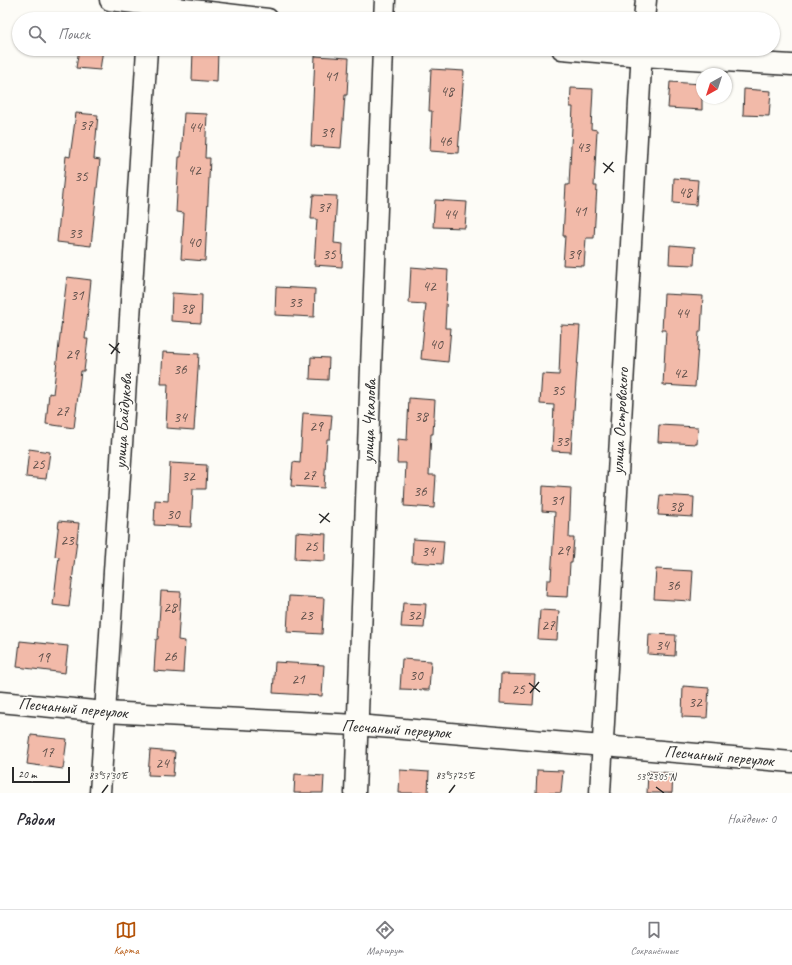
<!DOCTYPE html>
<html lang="ru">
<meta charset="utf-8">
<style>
:root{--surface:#fff;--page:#f2f2f3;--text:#2b2b33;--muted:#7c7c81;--line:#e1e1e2;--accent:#b45309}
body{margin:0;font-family:Caveat,sans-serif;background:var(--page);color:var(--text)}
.compass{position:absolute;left:696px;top:68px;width:36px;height:36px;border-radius:50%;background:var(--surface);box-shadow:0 1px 3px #0004;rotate:219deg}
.scale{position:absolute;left:12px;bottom:10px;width:58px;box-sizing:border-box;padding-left:4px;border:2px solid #2b2b2b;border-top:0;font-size:11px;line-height:14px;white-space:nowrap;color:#2b2b2b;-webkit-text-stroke:3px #fdfcf7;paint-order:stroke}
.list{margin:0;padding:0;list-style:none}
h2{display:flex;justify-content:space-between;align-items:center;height:52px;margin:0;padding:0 16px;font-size:17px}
h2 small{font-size:13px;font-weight:400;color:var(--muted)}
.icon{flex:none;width:22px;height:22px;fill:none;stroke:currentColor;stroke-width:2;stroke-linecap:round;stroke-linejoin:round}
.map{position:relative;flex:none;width:792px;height:793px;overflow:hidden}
.search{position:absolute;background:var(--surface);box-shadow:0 1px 3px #0004;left:12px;right:12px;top:12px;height:44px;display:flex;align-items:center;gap:10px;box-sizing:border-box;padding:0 14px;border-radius:22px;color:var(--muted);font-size:15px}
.sheet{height:116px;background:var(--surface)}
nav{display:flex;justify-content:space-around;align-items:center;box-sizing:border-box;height:56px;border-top:1px solid var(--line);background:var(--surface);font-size:11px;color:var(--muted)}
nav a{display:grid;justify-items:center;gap:2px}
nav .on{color:var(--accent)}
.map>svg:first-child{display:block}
.building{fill:#f2baa9;stroke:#2b2b2b}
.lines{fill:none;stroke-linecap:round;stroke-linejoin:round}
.minor-casing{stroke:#2b2b2b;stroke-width:23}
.minor{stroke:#fdfcf7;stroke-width:20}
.ticks{fill:none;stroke:#2b2b2b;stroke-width:1.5}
.labels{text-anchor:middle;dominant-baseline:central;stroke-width:3;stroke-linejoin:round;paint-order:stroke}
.number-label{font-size:15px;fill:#5d4f4a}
.street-label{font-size:17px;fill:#2b2b2b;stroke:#fdfcf7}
.ticks-label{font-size:10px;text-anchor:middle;fill:#2b2b2b;stroke:#fdfcf7;stroke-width:3;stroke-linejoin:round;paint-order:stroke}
</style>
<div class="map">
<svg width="792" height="793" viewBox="0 0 792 793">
<rect width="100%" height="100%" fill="#fdfcf7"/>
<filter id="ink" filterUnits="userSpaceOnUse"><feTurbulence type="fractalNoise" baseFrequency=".025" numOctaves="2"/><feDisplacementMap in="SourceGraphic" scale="8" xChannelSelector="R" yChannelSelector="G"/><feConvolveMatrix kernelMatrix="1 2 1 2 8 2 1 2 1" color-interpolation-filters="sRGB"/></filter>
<g filter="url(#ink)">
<g class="building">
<polygon points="79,49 103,49 100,70 76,68"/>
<polygon points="193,50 218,51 217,82 192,80"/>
<polygon points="315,56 349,58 347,95 345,95 341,148 311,146"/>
<polygon points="431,69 464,71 458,153 430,151 432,111 429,111"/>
<polygon points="670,82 702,84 702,110 668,108"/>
<polygon points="571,88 593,89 591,129 597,130 594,186 597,186 594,238 586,238 584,266 563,265 565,236 563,236 566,185 569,185 573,107 570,107"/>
<polygon points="744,89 771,91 769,116 743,115"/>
<polygon points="76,113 98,115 94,159 100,160 91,246 57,242 66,156 70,157"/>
<polygon points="184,113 207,114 205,158 210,158 205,261 181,259 184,213 176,212 179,157 181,157"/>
<polygon points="674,178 698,180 696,205 673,203"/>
<polygon points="313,195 337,196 334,243 343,244 342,267 314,265 317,219 311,219"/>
<polygon points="435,200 467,202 465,228 433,227"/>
<polygon points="670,245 695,247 694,265 669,264"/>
<polygon points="411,267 448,270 445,328 451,328 448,362 421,359 426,304 409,303"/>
<polygon points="67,277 91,280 85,339 88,339 84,371 81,371 74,428 46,424 49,393 53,394"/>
<polygon points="276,287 315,289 314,317 275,315"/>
<polygon points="172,293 202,295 201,323 171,321"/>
<polygon points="664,294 703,296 701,332 699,332 695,387 663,385 666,330 662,330"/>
<polygon points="561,325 580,326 571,452 552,451 554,405 540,404 542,374 559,375"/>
<polygon points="163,352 199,354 194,430 166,428 168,384 161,384"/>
<polygon points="311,357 329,358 328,380 310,379"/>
<polygon points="409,398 435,400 433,434 431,434 429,475 436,475 434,508 404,506 406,463 397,463 398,439 407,440"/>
<polygon points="303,413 332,415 330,439 327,439 324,488 291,486 293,462 300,463"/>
<polygon points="659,425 698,427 697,444 658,442"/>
<polygon points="29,449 50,452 46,479 26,477"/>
<polygon points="170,463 207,465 206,489 193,489 191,527 154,525 155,500 168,501"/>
<polygon points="543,486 571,488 569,538 574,538 572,563 570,563 568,597 546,596 547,580 551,580 555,512 542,511"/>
<polygon points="660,495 694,497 693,517 658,515"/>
<polygon points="59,521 79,523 69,607 53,605 59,557 55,556"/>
<polygon points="296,532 326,534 325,561 295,559"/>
<polygon points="413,539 444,541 442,564 412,562"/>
<polygon points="656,569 693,571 691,601 654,599"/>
<polygon points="161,591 181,592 178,640 185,641 183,673 154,671 156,639 158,639"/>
<polygon points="289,596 324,598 322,634 287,632"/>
<polygon points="403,603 426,604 424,628 401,627"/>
<polygon points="540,610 559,611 557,640 538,639"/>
<polygon points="649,634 676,635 675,656 648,654"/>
<polygon points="20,641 68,646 65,673 17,667"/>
<polygon points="402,659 431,661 429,690 400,689"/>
<polygon points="275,662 324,665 322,696 273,693"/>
<polygon points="501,674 535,675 533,705 500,703"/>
<polygon points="683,686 709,688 707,718 682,717"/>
<polygon points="31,735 67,739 63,769 27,764"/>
<polygon points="150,750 175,752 173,776 148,775"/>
<polygon points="400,770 429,772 428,793 399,793"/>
<polygon points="537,770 563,771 561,793 536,793"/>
<polygon points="648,771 673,773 672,793 647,793"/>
<polygon points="295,774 324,776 323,793 294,793"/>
</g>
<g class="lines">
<g class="minor-casing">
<g id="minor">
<polyline points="110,0 268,19"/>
<polyline points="384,19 385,0"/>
<polyline points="644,19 646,0"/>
<polyline points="562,49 642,56 792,65"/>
<polyline points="0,702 105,712 357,725 792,762"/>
<polyline points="100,793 147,49"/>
<polyline points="355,793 383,49"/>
<polyline points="600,793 642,49"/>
</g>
</g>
<use href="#minor" class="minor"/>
</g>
</g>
<path class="ticks" d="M603,163l11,9M604,173l9,-11M109,344l11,9M111,354l8,-11M319,514l11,8M320,523l9,-10M529,683l11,9M530,693l9,-11M656,787l8,6M102,793l6,-8M449,793l6,-8"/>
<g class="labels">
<g class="number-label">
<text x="331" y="76">41</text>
<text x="447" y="91">48</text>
<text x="86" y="125">37</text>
<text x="195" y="127">44</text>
<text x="327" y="132">39</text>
<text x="445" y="141">46</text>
<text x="583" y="147">43</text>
<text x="194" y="170">42</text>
<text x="81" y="176">35</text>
<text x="685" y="192">48</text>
<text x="324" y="207">37</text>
<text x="580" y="211">41</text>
<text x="450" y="214">44</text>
<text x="75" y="233">33</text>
<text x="194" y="242">40</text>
<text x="329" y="254">35</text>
<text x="574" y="254">39</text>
<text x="429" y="286">42</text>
<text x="77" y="295">31</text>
<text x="295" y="302">33</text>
<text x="187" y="308">38</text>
<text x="682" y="313">44</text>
<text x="436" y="344">40</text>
<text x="72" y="354">29</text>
<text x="180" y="369">36</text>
<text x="680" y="373">42</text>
<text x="558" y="390">35</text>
<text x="62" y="411">27</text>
<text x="421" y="416">38</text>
<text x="180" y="417">34</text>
<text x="316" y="426">29</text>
<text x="562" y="441">33</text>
<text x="38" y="464">25</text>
<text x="309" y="475">27</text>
<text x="188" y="476">32</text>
<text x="420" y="491">36</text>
<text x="557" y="500">31</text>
<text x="676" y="506">38</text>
<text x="173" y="514">30</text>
<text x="67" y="540">23</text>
<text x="311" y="546">25</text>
<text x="563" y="550">29</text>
<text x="428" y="551">34</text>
<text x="673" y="585">36</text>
<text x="170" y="607">28</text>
<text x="306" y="615">23</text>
<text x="414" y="615">32</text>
<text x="548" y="625">27</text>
<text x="662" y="645">34</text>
<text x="170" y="656">26</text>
<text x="43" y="657">19</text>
<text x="416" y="675">30</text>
<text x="298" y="679">21</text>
<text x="518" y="689">25</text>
<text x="695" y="702">32</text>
<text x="47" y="752">17</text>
<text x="162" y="763">24</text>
</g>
<g class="street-label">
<text transform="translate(123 421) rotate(-86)">улица Байдукова</text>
<text transform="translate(369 421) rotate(-88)">улица Чкалова</text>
<text transform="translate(620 421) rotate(-87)">улица Островского</text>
<text transform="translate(73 708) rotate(5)">Песчаный переулок</text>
<text transform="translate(396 729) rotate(4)">Песчаный переулок</text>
<text transform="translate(719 756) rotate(5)">Песчаный переулок</text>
</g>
</g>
<g class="ticks-label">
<text x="108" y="779">83°57'30"E</text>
<text x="455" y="779">83°57'25"E</text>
<text x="656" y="780">53°23'05"N</text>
</g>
</svg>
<svg class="compass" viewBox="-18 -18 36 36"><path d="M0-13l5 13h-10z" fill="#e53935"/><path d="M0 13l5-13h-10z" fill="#7c7c81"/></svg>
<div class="scale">20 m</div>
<div class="search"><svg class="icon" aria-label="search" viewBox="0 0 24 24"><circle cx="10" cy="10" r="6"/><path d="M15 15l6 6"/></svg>Поиск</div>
</div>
<section class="sheet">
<h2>Рядом<small>Найдено: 0</small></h2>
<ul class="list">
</ul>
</section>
<nav>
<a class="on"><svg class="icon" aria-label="map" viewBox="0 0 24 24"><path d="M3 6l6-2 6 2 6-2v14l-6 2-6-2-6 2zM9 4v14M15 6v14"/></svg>Карта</a>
<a><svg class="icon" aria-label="directions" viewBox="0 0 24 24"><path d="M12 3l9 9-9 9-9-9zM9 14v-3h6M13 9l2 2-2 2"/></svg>Маршрут</a>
<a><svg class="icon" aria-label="saved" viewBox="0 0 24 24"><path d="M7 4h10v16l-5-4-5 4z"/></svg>Сохранённые</a>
</nav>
